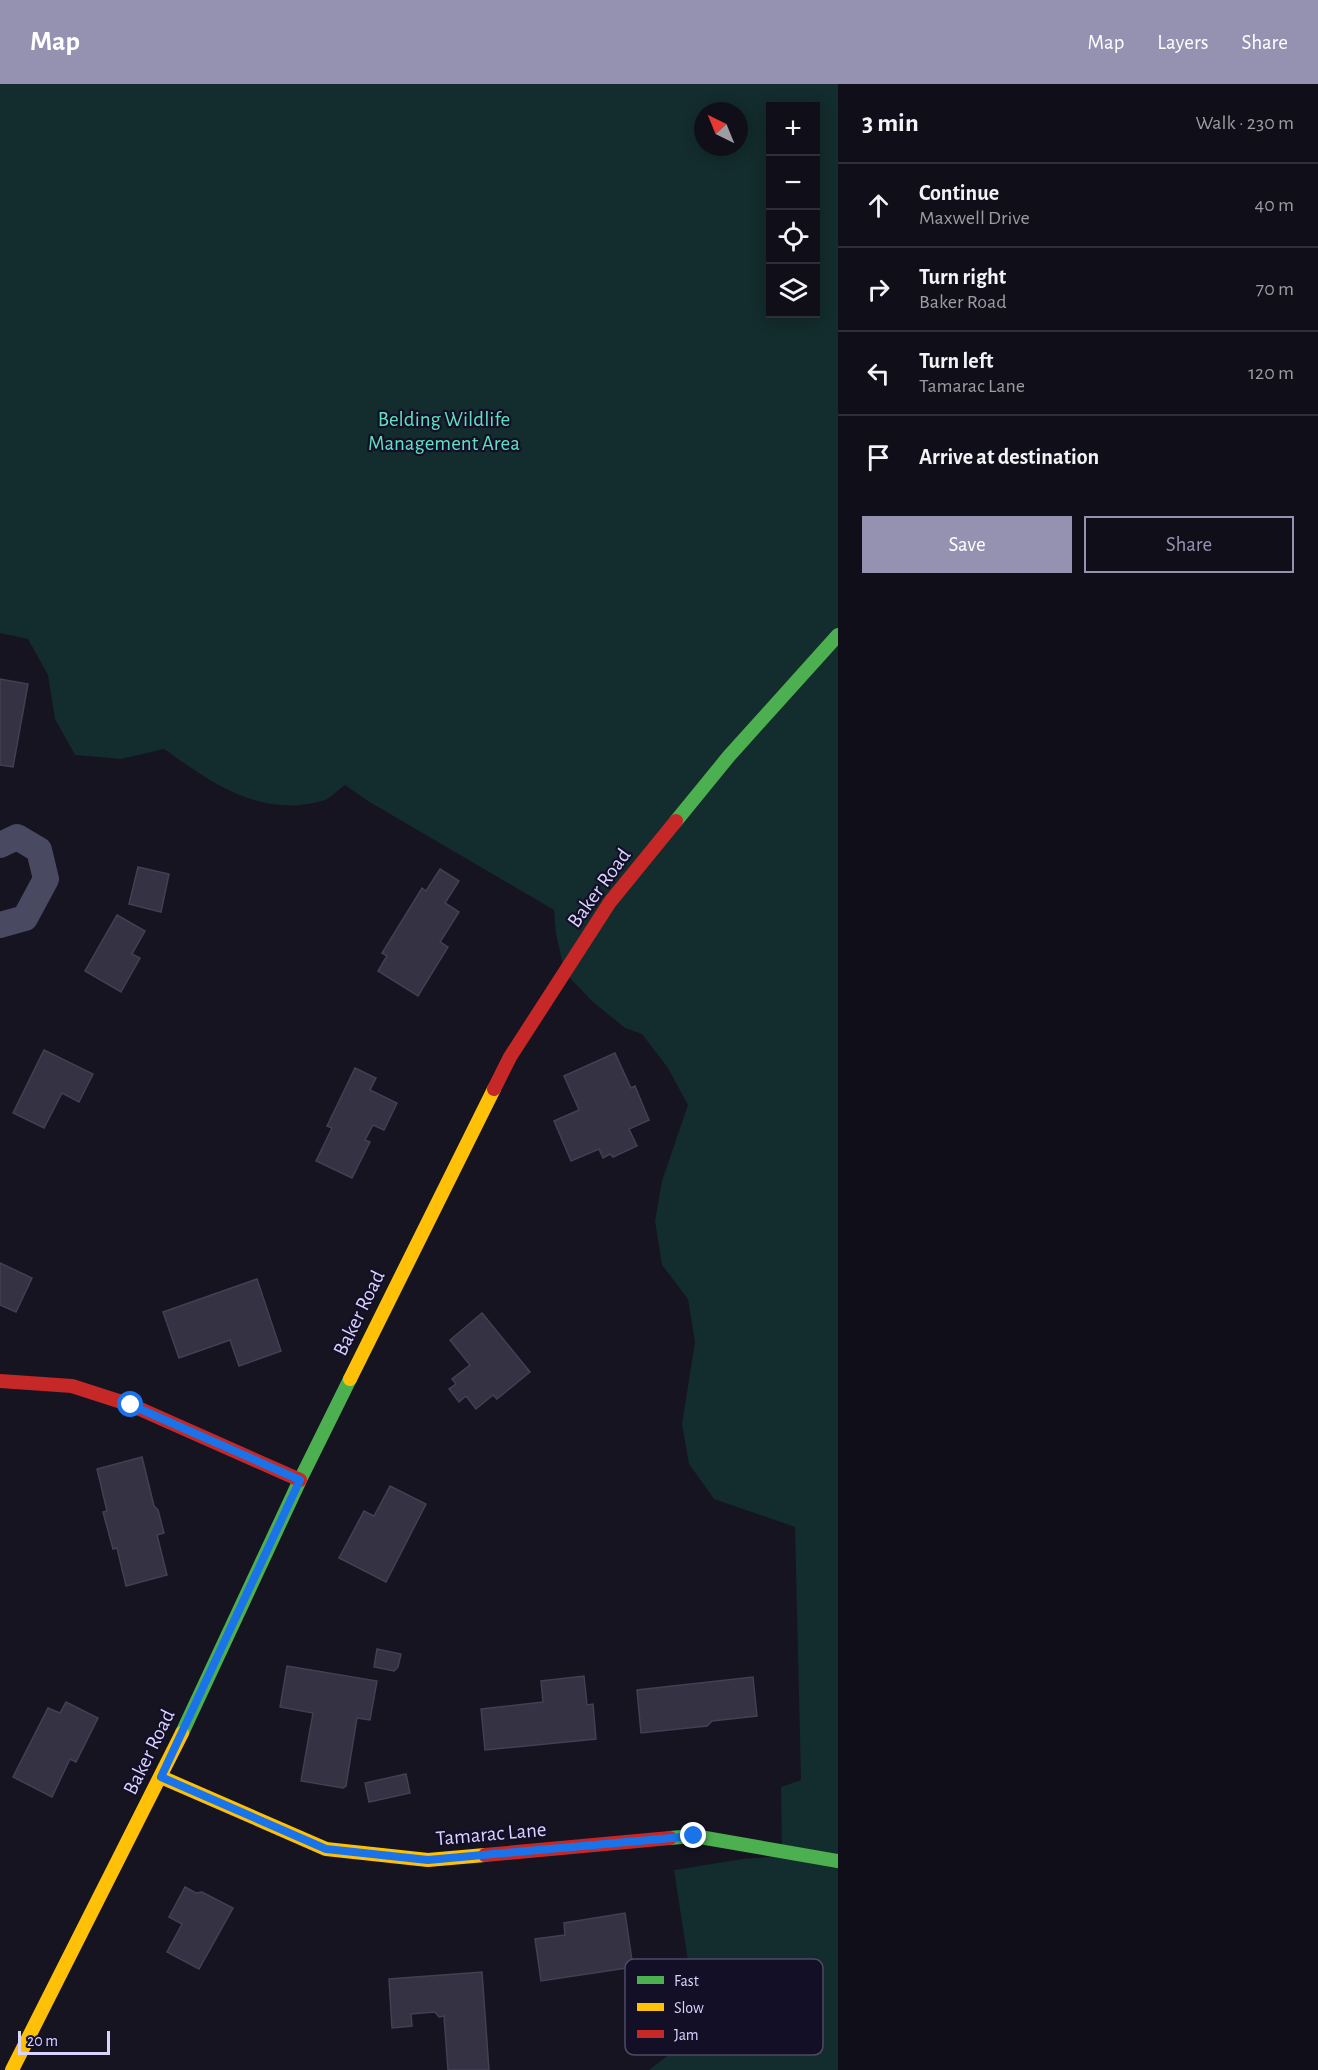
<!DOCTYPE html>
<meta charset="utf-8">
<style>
:root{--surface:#100f19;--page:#1e1d26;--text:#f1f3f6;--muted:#9c9ca2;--line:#302f38;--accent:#9591b1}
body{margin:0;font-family:"Alegreya Sans",sans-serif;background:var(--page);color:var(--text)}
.controls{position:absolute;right:18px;top:18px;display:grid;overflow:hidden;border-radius:0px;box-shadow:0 3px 15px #0003}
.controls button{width:54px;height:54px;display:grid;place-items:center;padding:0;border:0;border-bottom:2px solid var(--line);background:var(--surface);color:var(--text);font:30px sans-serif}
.compass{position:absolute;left:694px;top:18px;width:54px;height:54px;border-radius:50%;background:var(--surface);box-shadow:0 3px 15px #0003;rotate:317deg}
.scale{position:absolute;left:18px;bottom:15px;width:92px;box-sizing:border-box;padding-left:6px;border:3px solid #d9d4ff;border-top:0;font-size:16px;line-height:21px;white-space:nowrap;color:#d9d4ff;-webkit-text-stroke:4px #130f26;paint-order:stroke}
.stop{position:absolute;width:18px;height:18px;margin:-14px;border:4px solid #1a73e8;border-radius:50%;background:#fff}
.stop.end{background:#1a73e8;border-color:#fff;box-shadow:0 2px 6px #0008}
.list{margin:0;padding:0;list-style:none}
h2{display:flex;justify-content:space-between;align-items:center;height:78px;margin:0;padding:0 24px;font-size:26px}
h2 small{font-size:20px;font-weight:400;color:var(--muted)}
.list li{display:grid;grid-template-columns:39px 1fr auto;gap:18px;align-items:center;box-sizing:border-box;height:84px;padding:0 24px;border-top:2px solid var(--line)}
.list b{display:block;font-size:22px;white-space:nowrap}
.list p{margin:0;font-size:20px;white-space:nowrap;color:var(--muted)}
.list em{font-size:20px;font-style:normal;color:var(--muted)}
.actions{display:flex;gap:12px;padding:18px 24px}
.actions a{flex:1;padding:14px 0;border:2px solid var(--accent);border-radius:0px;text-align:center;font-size:21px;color:var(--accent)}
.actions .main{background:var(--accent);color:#fff}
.icon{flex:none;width:33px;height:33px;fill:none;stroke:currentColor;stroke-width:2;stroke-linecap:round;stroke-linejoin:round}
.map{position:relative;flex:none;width:838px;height:1986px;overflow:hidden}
header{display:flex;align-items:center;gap:36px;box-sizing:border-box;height:84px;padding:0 30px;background:var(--accent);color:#fff}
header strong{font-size:28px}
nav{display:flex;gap:33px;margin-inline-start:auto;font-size:21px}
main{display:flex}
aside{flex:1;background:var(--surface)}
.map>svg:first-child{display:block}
.green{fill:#132c2d;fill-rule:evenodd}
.building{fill:#343243;stroke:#433f54;stroke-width:1.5}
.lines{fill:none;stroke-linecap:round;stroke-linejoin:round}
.street{stroke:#4a4962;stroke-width:26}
.fast{stroke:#4caf50;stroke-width:14}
.slow{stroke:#ffc107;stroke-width:14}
.jam{stroke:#c62828;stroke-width:14}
.route{stroke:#1a73e8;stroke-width:8}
.labels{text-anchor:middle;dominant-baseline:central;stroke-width:4.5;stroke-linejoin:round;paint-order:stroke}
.park-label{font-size:21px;fill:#5fe0c0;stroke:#130f26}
.street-label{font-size:21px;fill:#d9d4ff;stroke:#130f26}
.key{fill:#130f26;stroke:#4e4a67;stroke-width:1.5}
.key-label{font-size:16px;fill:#d9d4ff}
</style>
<header>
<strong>Map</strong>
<nav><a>Map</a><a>Layers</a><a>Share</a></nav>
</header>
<main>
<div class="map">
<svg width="838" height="1986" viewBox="0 0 838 1986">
<rect width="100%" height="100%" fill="#161421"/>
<path class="green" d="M0,0h838v1986h-189l50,-38 -25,-162 69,-11 39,-3 -1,-69 20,-7 -6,-253 -81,-28 -25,-35 -7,-40 13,-82 -7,-43 -26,-34 -7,-44 7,-40 26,-76 -20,-37 -26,-34 -17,-6 -32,-26 -28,-29 -9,-39 -2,-24 -186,-109 -23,-16c-7,5 -15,14 -23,16 -62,17 -110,-18 -158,-52l-43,10 -46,-4 -20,-36 -7,-44 -20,-36 -28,-6zM770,22h46v208h-46zM703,27h36v36h-36z"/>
<g class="building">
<polygon points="0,595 28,600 13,683 0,681"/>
<polygon points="138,783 169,790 161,828 129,820"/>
<polygon points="440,785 459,797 445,819 459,828 440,858 448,863 418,912 378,887 387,872 382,869 422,804 426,807"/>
<polygon points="117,831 145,847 132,870 140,874 121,908 85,887"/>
<polygon points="44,966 93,990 79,1018 62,1009 44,1044 13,1029"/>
<polygon points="615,969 631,1004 635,1002 649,1036 629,1045 637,1062 613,1073 610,1070 603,1074 599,1065 571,1077 554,1037 579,1026 564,992"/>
<polygon points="355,984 376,994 370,1006 397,1019 384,1046 373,1041 365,1056 370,1058 352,1094 316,1077 332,1044 327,1042"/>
<polygon points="0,1179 32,1194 16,1228 0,1221"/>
<polygon points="257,1195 281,1267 239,1282 230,1256 179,1274 163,1228"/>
<polygon points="482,1229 530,1288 497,1315 493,1311 476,1325 466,1312 459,1318 449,1305 456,1300 452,1295 470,1281 450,1256"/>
<polygon points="142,1373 154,1422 158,1426 164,1449 157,1451 167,1491 126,1502 117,1464 113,1465 103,1428 107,1427 97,1385"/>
<polygon points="390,1402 426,1420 386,1498 339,1474 364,1427 374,1432"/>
<polygon points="377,1565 401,1570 398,1583 394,1587 374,1583"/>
<polygon points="287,1582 377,1597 370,1636 357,1634 346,1702 343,1704 301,1697 313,1629 280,1623"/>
<polygon points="584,1592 587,1621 593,1620 596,1655 485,1666 481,1625 543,1618 541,1597"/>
<polygon points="753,1593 757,1632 712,1637 707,1642 641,1649 637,1606"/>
<polygon points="66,1618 98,1634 76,1678 70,1675 52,1713 13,1693 48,1624 60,1629"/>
<polygon points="406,1690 410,1709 369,1718 365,1699"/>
<polygon points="185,1803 196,1809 202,1808 233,1824 199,1885 167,1868 182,1840 169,1833"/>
<polygon points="625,1829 633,1883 541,1897 535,1855 565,1851 564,1839"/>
<polygon points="482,1888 489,1986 448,1986 444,1932 439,1933 435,1928 411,1930 412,1942 392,1944 389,1895"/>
</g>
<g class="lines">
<polyline class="street" points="0,761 17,753 39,766 46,795 25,834 0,841"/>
<g class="fast">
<polyline points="676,737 729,672 838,551"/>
<polyline points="182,1649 300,1396 350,1295"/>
<polyline points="670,1754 694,1752 838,1777"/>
</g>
<g class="slow">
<polyline points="350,1295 494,1005"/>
<polyline points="161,1693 326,1765 428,1776 485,1771"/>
<polyline points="12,1986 182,1649"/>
</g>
<g class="jam">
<polyline points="494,1005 510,973 610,818 676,737"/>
<polyline points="0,1297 72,1302 131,1321 300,1396"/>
<polyline points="485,1771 670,1754"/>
</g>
</g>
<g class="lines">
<polyline class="route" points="131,1321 300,1396 161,1693 326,1765 428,1776 694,1752"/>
</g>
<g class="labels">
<g class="park-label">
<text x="444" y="335">Belding Wildlife<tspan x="444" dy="24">Management Area</tspan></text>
</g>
<g class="street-label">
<text transform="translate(599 804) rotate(-54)">Baker Road</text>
<text transform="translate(359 1229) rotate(-64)">Baker Road</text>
<text transform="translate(149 1668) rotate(-64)">Baker Road</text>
<text transform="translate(491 1750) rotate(-5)">Tamarac Lane</text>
</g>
</g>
<rect x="625" y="1875" width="198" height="96" rx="9" class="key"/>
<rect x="637" y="1892" width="27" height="8" fill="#4caf50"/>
<rect x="637" y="1919" width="27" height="8" fill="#ffc107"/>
<rect x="637" y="1946" width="27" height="8" fill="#c62828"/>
<g class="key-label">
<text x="674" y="1902">Fast</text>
<text x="674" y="1929">Slow</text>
<text x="674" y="1956">Jam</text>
</g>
</svg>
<div class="controls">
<button>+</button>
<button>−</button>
<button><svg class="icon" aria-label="locate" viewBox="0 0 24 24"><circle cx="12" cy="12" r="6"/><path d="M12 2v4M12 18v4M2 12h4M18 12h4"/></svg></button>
<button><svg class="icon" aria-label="layers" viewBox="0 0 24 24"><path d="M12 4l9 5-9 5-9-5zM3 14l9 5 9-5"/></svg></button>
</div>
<svg class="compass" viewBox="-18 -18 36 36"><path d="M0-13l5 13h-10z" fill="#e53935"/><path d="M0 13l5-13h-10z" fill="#9c9ca2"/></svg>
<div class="scale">20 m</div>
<div class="stop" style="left:131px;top:1321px"></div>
<div class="stop end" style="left:694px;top:1752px"></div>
</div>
<aside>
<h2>3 min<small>Walk · 230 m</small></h2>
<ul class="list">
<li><svg class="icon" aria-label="ahead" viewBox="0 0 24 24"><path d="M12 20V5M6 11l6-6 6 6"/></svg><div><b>Continue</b><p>Maxwell Drive</p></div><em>40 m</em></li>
<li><svg class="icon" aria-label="right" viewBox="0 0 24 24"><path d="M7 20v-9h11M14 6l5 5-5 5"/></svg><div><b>Turn right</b><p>Baker Road</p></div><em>70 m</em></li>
<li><svg class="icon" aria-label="left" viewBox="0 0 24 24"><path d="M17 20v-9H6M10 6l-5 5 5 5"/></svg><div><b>Turn left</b><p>Tamarac Lane</p></div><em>120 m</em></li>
<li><svg class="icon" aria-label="arrive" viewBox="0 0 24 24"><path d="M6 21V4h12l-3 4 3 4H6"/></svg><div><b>Arrive at destination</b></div></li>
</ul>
<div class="actions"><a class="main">Save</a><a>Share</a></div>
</aside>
</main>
